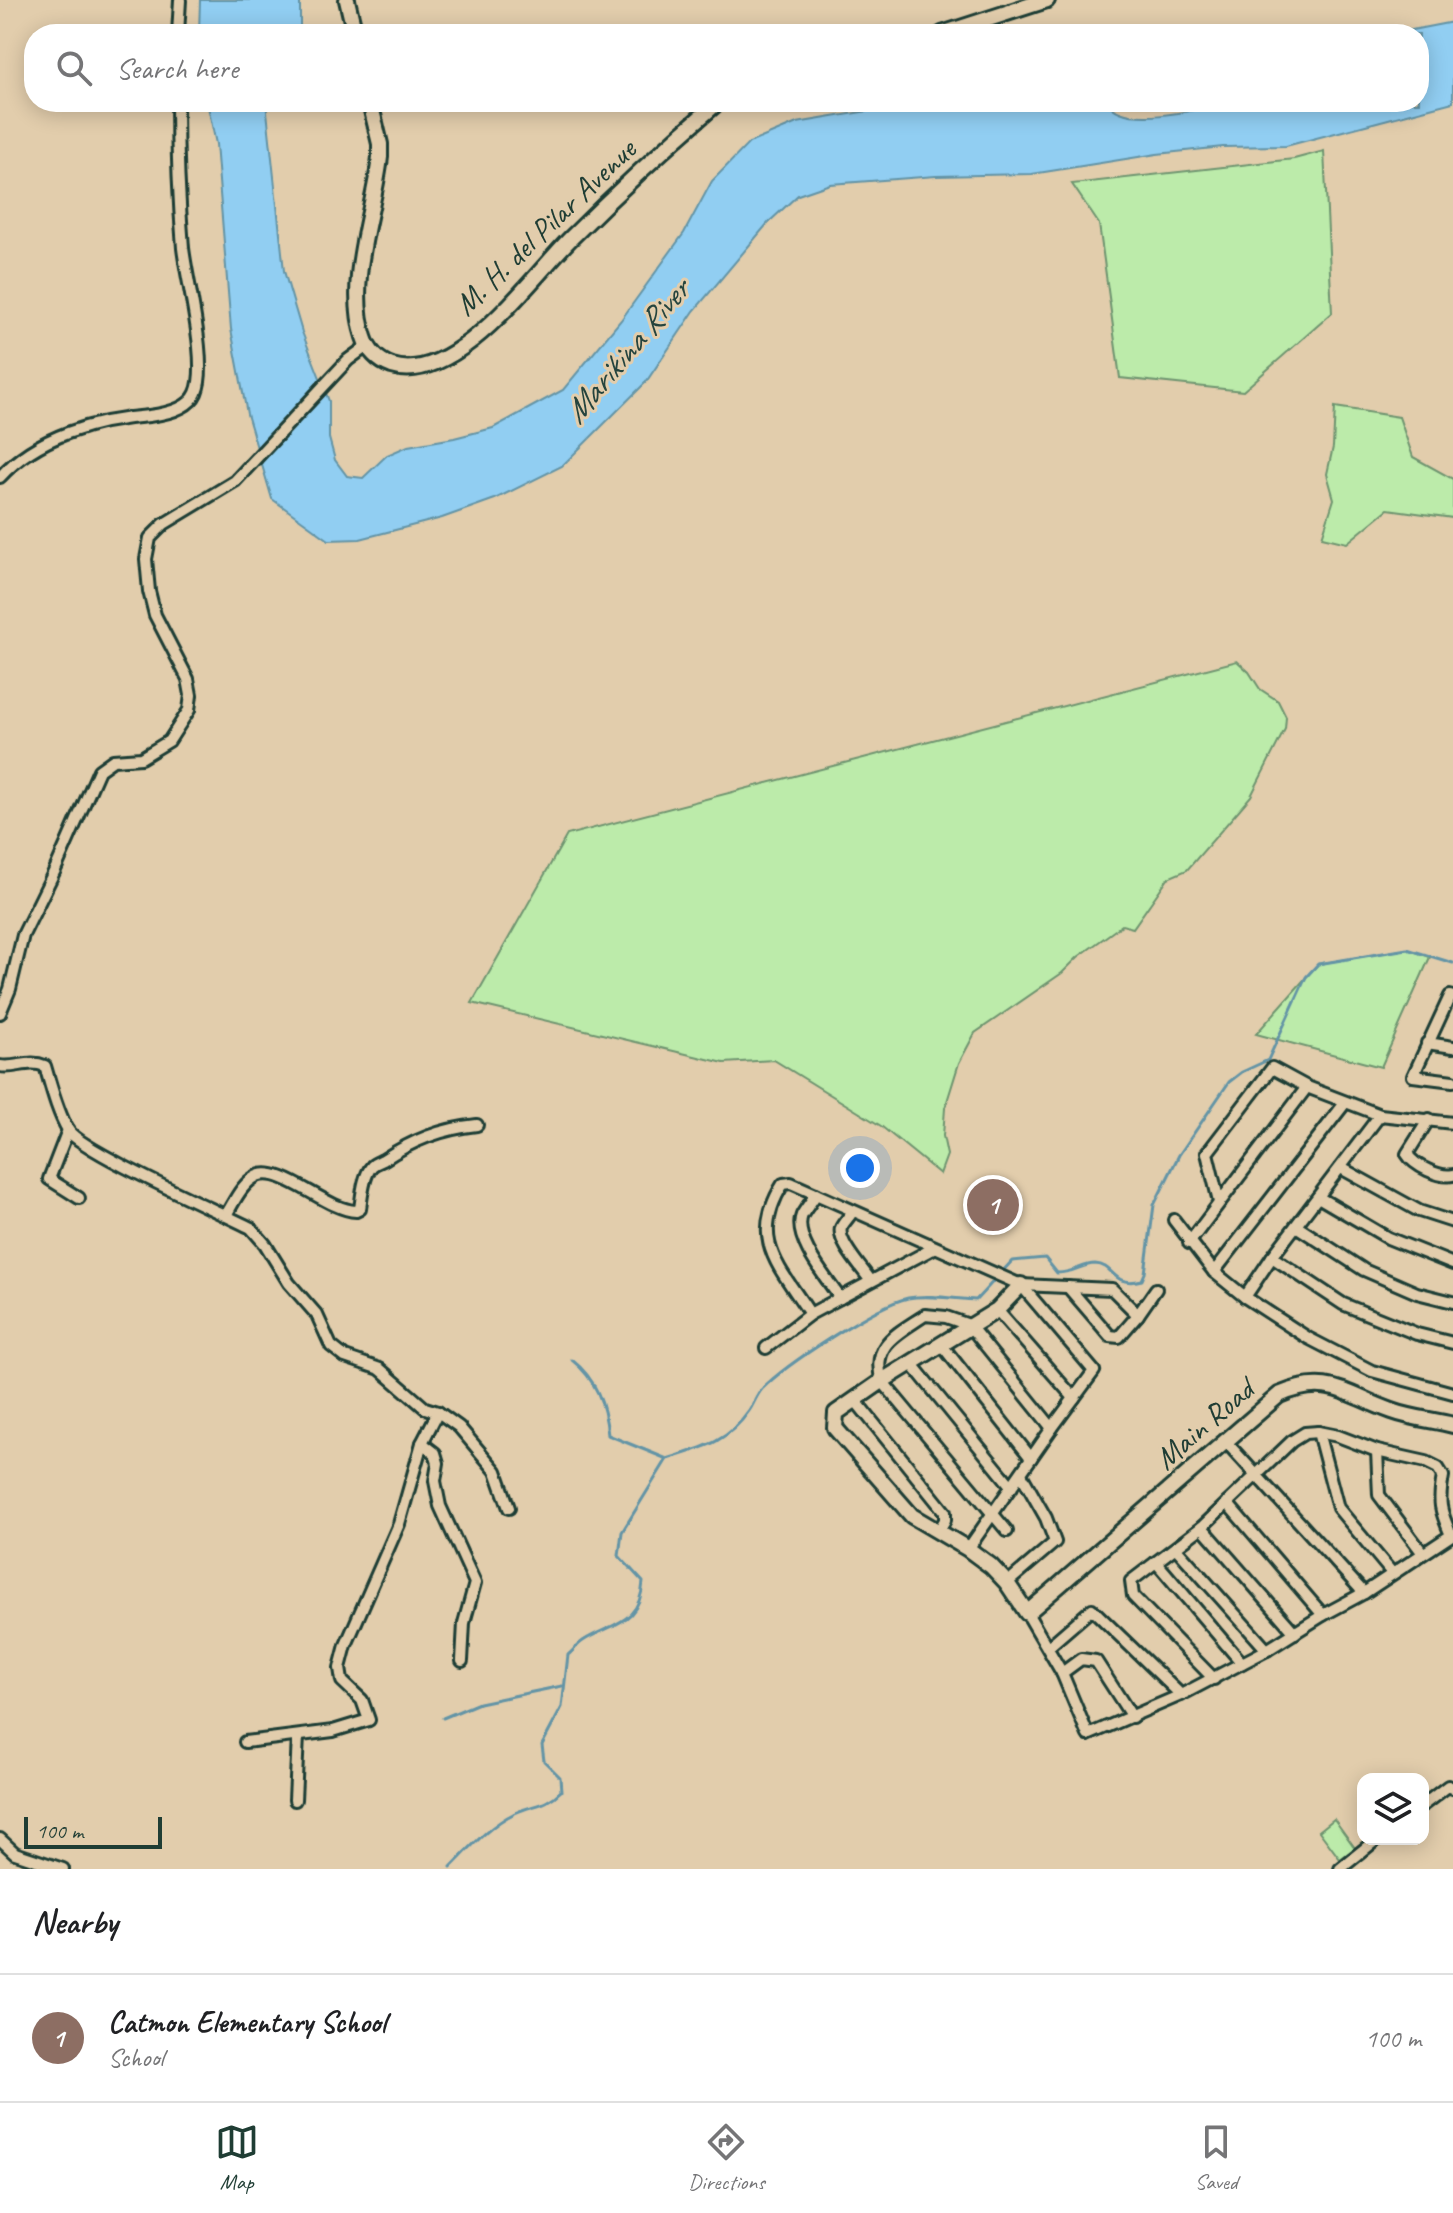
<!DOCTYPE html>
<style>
:root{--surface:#fff;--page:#f6f6f6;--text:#202124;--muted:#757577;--line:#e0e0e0;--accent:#1f3d34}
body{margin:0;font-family:Caveat,sans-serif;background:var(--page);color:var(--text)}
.controls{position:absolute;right:24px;bottom:24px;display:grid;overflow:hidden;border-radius:16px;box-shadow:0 4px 20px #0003}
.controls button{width:72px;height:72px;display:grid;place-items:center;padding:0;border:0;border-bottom:2px solid var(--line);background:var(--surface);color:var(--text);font:40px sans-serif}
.scale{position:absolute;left:24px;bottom:20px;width:138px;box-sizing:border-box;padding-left:8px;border:4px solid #1f3d34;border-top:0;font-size:22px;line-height:28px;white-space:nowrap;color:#1f3d34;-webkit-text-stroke:6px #e2cdac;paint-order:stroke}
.you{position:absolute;left:860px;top:1168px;width:28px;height:28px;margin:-20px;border:6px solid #fff;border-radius:50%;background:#1a73e8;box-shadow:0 0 0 12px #1a73e833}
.badge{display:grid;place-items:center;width:52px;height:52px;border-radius:50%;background:var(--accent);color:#fff;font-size:26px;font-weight:700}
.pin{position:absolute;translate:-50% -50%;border:4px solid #fff;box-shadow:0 2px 8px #0006}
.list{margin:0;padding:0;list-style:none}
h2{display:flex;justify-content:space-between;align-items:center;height:104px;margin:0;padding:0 32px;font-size:34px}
h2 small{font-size:26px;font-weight:400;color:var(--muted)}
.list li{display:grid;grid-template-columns:52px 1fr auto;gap:24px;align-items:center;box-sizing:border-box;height:128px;padding:0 32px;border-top:2px solid var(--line)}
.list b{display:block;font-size:30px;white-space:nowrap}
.list p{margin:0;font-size:26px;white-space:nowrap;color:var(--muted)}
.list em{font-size:26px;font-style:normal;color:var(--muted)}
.icon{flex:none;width:44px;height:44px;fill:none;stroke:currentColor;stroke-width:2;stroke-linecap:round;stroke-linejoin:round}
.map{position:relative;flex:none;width:1453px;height:1869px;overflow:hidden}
.search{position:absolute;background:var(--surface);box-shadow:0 4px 20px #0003;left:24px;right:24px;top:24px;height:88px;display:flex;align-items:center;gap:20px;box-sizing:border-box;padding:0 28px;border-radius:32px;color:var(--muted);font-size:30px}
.sheet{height:232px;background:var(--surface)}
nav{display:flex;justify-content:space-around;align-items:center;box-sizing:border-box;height:112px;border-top:2px solid var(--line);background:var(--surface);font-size:22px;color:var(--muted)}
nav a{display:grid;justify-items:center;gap:4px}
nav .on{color:var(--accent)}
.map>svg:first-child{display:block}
.green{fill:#bcebaa;stroke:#6e946f;stroke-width:2}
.water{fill:#91cef2;stroke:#6394a6;stroke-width:2}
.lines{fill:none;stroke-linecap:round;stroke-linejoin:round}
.stream{stroke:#6394a6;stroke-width:3}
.street-casing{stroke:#1f3d34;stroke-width:16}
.secondary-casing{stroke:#1f3d34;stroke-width:20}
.street{stroke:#e2cdac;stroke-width:10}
.secondary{stroke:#e2cdac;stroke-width:14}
.labels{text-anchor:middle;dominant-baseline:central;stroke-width:6;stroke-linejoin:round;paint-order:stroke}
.street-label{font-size:32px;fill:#1f3d34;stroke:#e2cdac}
.water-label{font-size:34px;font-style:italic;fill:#25443e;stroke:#e2cdac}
</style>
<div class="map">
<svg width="1453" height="1869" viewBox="0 0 1453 1869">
<rect width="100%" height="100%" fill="#e2cdac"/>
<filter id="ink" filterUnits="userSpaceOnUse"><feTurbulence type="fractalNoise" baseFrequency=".0125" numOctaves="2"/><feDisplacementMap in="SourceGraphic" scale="16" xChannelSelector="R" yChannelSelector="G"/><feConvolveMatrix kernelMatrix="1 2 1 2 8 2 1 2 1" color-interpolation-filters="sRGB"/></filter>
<g filter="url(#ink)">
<g class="green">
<polygon points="1324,151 1332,313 1243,391 1120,378 1099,224 1072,184 1294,159"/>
<polygon points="1335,407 1399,417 1413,457 1453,479 1453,518 1388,509 1347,543 1322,537 1334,499 1327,474 1333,447"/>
<polygon points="1237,661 1249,672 1260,689 1278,701 1286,717 1285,729 1251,796 1187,870 1168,878 1133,928 1122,925 1078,957 1062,973 975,1033 959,1063 945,1108 943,1136 947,1155 940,1174 881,1126 774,1060 724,1063 472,1003 567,835"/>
<polygon points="1407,949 1430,957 1381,1067 1256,1034 1318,964"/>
<polygon points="1334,1819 1355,1848 1340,1859 1319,1831"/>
</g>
<g class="water">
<polygon points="200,0 300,0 300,34 199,34"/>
<path d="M1453,22v80l-167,44 -63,1 -66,7 -125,20 -96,2 -106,8 -32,11 -30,28 -74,88 -48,71 -84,84 -67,33 -53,19 -82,21 -31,1 -57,-41 -25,-85 -16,-85 -15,-185 -9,-42h59l18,169 18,61 27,69v37l6,22 12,16 16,2 24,-23 21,-9 46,-8 39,-10 70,-38 58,-70 63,-87 28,-52 37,-38 48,-20 124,-21h187c14,27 91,8 115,0h196v-68h-28z"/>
</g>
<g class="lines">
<g class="stream">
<path d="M572,1360c24,19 33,44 36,75l59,24"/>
<polyline points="443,1718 479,1703 562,1686"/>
<path d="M451,1867c19,-19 39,-42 64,-54 19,-9 30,-6 46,-22l-1,-14 -16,-16 -2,-16 20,-38 6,-52c5,-4 9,-10 15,-14 28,-18 57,-16 60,-59l-24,-26 3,-24 45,-73c35,-11 60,-16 82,-48 5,-7 7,-15 13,-22 23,-24 114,-84 146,-91 20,-4 47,1 68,2l36,-39 33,-3 12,15c18,0 25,-9 38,-9 21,1 16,24 47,16l3,-7 9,-68 25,-50 50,-73 13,-10 26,-12 38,-83 12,-13 89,-15 46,14"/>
</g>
<g class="street-casing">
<g id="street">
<polyline points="178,34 180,0"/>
<path d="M0,477c37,-41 96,-57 149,-61 16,-2 40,-7 47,-23 13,-29 -9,-110 -13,-145 -4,-48 -6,-97 -6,-146"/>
<polyline points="1453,997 1450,996 1413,1076 1453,1081"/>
<polyline points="0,1013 10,989 23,935 55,870 99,770 113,760 141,758 169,741 189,710 191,695 188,679 155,615 149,591 146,559 150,538 164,524 235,481 348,360 367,346"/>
<polyline points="1427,1043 1453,1047"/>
<path d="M0,1066c16,3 29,-7 45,0 6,20 12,45 23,64 13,21 152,82 183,98l14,16 24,39 28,32 14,31 14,11 35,12 45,39 13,4 21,15 37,44 13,37"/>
<path d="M1429,1119l-22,35c7,12 33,24 46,21"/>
<polyline points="68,1130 49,1179 79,1198"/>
<polyline points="1341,1168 1419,1211 1453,1222"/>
<path d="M816,1194c-4,7 -10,14 -14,21 -10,23 25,64 38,83"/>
<polyline points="1318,1197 1388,1238 1453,1264"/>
<polyline points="1219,1202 1207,1153 1272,1068 1307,1087 1380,1115 1453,1123"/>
<path d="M853,1211c-3,5 -10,12 -12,17 -4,14 22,41 29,52"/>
<path d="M226,1215c8,-13 16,-32 31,-39 26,-11 69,34 99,35l4,-2c2,-13 3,-33 12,-43 3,-3 7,-4 11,-6 30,-20 58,-31 94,-35"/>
<polyline points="1174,1220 1214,1272 1245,1297 1308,1338 1372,1371 1453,1393"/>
<polyline points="1296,1226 1364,1270 1417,1293 1453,1302"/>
<polyline points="1189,1243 1307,1087"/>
<polyline points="1272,1257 1343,1304 1417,1334 1453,1343"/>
<polyline points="1214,1272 1345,1103"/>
<polyline points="1068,1287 1110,1336 1119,1337 1138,1315 1156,1289"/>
<polyline points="1245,1297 1272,1257 1380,1115"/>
<polyline points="997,1310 1074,1398"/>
<path d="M810,1314c-30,-47 -62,-74 -27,-130l8,-1 230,102 91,4 26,26"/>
<polyline points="941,1344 1031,1458"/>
<polyline points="766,1348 810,1314 934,1248"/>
<polyline points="911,1363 1012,1487"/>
<polyline points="855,1400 945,1512 945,1520 938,1532"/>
<polyline points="1318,1432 1338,1508 1392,1573"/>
<polyline points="422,1443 435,1453 438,1463 435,1481 440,1506 475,1583 464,1623 462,1661"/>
<polyline points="1227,1443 1364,1593"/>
<polyline points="1377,1451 1379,1495 1422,1552"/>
<polyline points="1227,1503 1323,1615"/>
<polyline points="1202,1527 1295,1633"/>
<path d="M1007,1531l-125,-150c-12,-37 17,-48 43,-66l21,2 23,8 83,103"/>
<polyline points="1176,1548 1267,1650"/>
<polyline points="968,1549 1052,1428 1094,1371 1021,1285"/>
<polyline points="1156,1562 1242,1663"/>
<polyline points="1007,1583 1055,1542 1046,1518 1021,1474"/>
<polyline points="1027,1613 1062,1673 1088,1735 1181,1695 1267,1650 1323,1615 1364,1593 1453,1534"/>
<polyline points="1048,1647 1092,1609 1181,1695"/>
<polyline points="1062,1673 1081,1659 1096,1661 1132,1717"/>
<path d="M1214,1679l-81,-83 -2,-15 71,-54 90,-86 13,-8 13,-1 20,4 39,15 49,11 12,6 5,8c-5,27 -3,34 8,59"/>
<polyline points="245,1742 333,1731 369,1720 362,1700 342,1681 340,1668 346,1645 399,1524 422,1443 438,1412"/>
<polyline points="295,1800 298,1736"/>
<polyline points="1423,1805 1448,1786 1453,1788"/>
<polyline points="0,1839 15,1853 63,1869"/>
<polyline points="1340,1869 1377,1839"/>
</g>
</g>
<g class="secondary-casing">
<g id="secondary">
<polyline points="347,0 355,34"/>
<polyline points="942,34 1047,0"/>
<path d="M370,102l10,42v13c-6,55 -34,124 -16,180 4,13 14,24 28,29 63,20 140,-89 179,-128 47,-47 97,-93 147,-136"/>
<path d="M1021,1285l-24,25 -115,71 -46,32 -1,15 77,88 56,33 23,17 16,17 20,30 252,-218c50,-22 67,0 113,16 19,7 41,9 61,14"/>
</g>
</g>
<use href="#street" class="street"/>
<use href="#secondary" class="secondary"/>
</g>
</g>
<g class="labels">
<g class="street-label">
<text transform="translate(545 227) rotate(-44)">M. H. del Pilar Avenue</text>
<text transform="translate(1204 1424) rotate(-41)">Main Road</text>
</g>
<g class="water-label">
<text transform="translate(626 351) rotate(-50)">Marikina River</text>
</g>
</g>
</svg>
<div class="controls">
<button><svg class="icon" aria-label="layers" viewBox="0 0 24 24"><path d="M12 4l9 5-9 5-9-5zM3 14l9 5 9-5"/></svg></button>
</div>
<div class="scale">100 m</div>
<div class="you"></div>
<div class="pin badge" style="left:993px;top:1205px;background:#8d6e63">1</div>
<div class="search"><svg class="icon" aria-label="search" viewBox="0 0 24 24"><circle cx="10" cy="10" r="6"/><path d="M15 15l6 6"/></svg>Search here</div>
</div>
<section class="sheet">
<h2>Nearby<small></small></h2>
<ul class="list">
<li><span class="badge" style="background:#8d6e63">1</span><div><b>Catmon Elementary School</b><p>School</p></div><em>100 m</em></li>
</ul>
</section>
<nav>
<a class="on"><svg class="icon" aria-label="map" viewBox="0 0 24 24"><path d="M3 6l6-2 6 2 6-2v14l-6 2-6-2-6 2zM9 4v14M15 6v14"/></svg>Map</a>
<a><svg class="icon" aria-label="directions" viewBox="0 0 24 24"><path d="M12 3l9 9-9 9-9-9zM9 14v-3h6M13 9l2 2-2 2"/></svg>Directions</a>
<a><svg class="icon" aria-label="saved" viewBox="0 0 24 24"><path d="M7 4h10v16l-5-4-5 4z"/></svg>Saved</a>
</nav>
